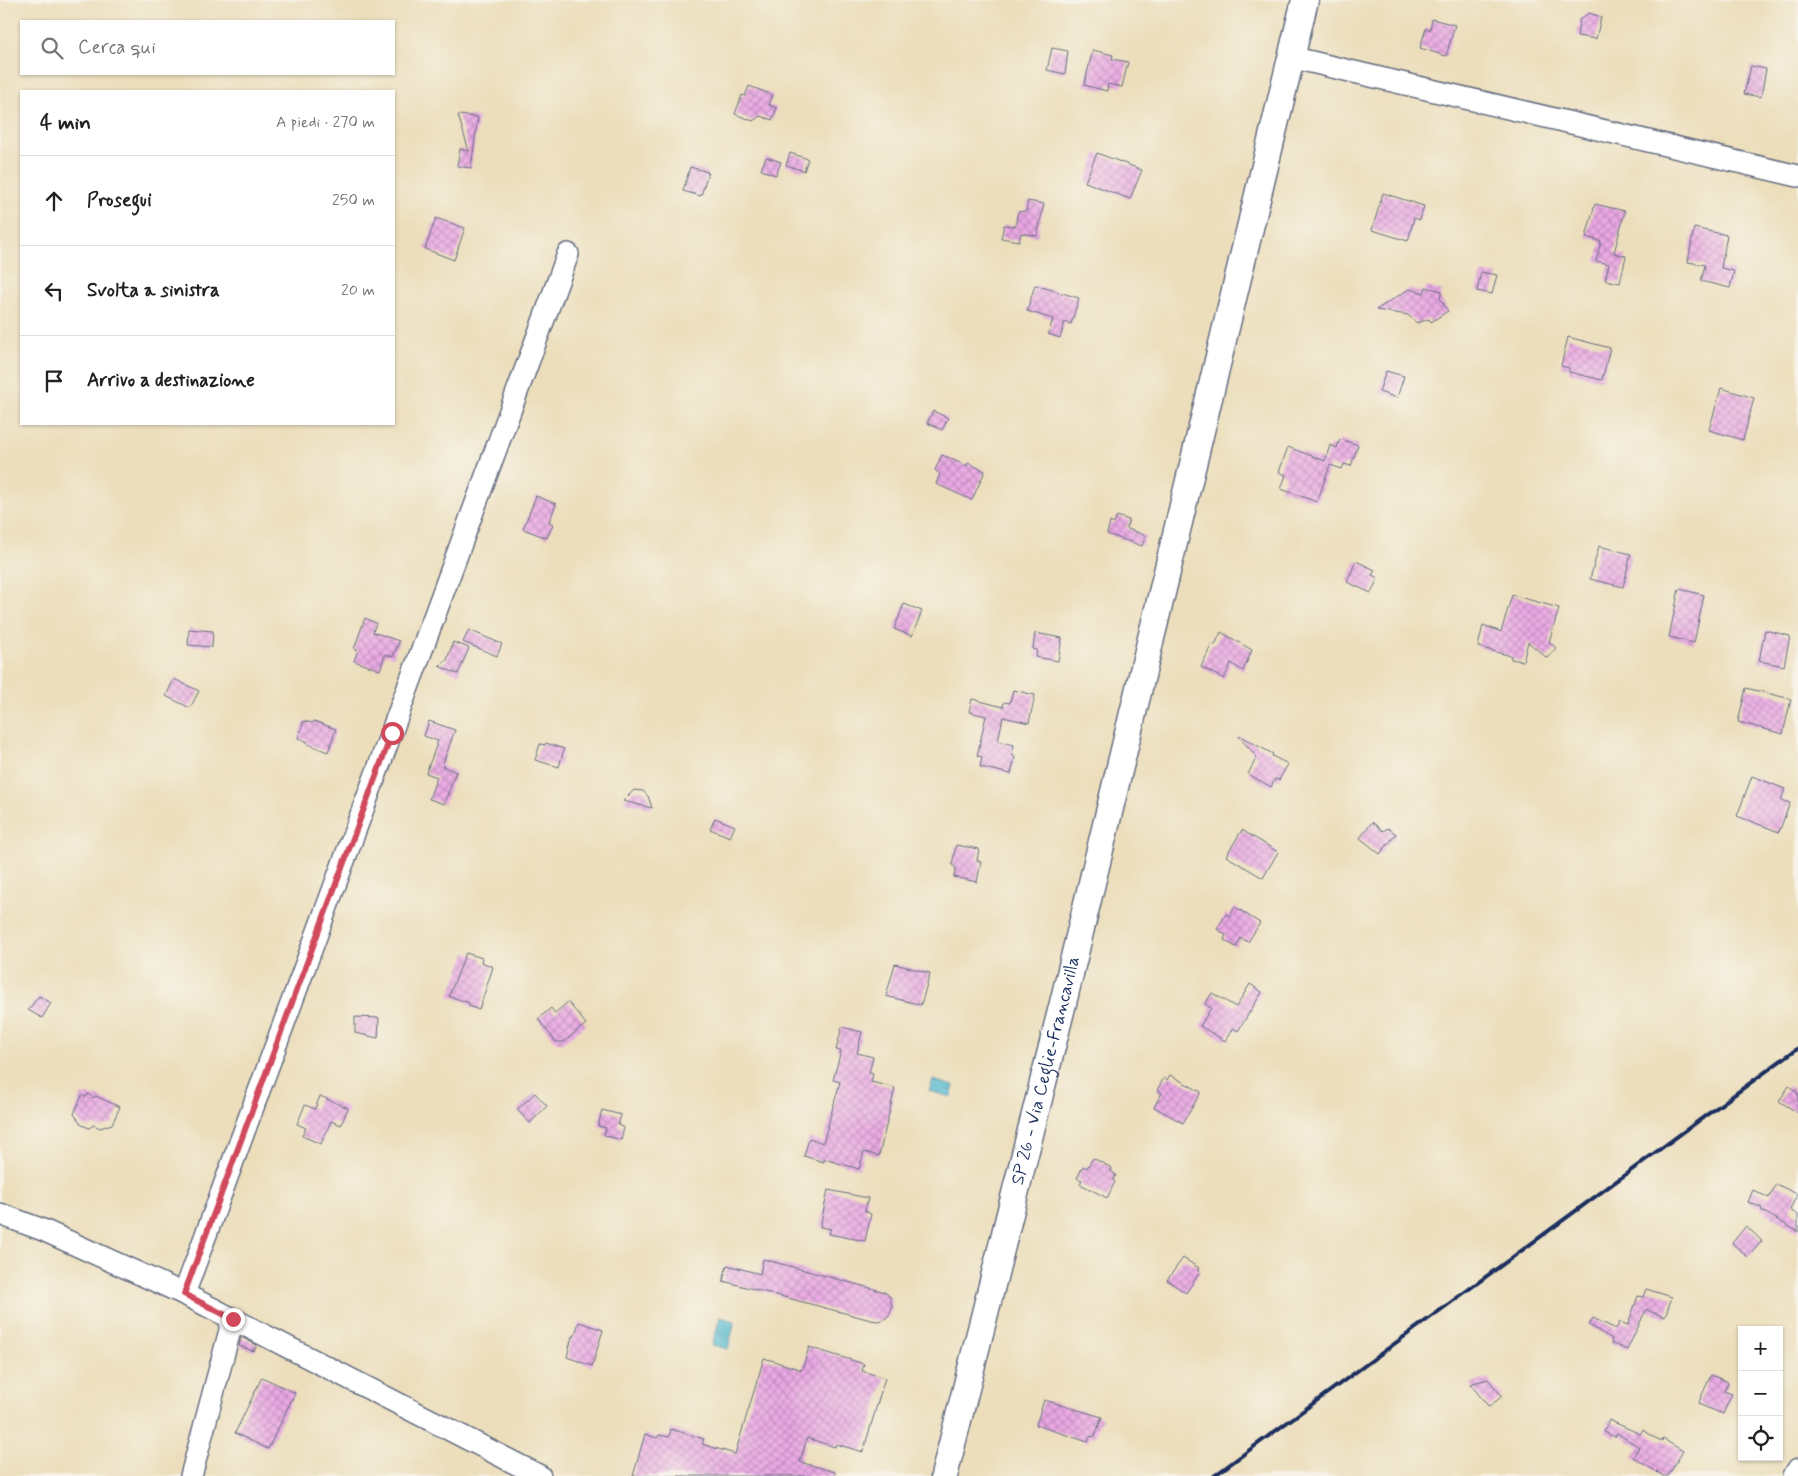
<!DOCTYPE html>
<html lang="it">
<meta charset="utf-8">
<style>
:root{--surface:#fff;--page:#f6f6f6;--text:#222;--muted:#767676;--line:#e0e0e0}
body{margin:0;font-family:Mynerve,sans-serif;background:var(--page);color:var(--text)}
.controls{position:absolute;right:15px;bottom:15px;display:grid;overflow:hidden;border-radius:0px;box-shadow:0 1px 4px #0004}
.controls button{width:45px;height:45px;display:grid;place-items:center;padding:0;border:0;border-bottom:1px solid var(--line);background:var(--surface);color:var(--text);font:25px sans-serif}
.stop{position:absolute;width:15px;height:15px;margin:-11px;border:4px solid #d1495b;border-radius:50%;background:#fff}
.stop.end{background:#d1495b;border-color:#fff;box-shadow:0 1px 5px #0008}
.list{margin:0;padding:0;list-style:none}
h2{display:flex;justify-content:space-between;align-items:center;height:65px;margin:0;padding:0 20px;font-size:21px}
h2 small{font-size:16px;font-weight:400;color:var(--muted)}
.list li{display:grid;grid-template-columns:32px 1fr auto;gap:15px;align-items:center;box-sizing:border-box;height:90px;padding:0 20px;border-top:1px solid var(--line)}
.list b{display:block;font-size:19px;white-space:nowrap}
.list em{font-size:16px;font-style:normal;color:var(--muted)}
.icon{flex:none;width:28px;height:28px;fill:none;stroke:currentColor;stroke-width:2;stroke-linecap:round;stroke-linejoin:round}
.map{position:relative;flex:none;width:1798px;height:1476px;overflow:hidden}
.search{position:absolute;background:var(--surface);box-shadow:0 1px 4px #0004;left:20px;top:20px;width:375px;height:55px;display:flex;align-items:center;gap:12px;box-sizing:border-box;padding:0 18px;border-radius:0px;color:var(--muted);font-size:19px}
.panel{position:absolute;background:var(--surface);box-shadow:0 1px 4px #0004;left:20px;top:90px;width:375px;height:335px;border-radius:0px}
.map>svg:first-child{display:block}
.water{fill:url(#water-ripples);stroke:#367396}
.building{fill:url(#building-cross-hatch)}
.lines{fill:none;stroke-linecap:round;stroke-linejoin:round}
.minor-casing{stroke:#646c7f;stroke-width:24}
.major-casing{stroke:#646c7f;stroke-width:29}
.minor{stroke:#fff;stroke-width:21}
.major{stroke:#fff;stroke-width:26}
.rail{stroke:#1b2f5e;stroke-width:4}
.route{stroke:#d1495b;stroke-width:6}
.labels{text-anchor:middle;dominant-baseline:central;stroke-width:4;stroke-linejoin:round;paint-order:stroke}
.street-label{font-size:18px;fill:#1b2f5e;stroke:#f7f3e8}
</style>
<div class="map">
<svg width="1798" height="1476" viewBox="0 0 1798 1476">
<defs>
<pattern id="water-ripples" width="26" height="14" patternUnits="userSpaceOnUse" patternTransform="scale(1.25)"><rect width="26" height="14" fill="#50b7ce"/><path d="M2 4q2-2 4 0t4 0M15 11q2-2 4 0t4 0" fill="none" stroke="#4295aa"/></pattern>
<pattern id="building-cross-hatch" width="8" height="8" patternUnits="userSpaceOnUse" patternTransform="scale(1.25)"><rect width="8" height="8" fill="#eba9e4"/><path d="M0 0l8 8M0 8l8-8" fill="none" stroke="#be8abc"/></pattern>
</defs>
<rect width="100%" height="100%" fill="#f7f3e8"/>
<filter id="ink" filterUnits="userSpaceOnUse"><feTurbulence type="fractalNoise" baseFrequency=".02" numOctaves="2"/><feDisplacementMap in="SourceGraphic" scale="10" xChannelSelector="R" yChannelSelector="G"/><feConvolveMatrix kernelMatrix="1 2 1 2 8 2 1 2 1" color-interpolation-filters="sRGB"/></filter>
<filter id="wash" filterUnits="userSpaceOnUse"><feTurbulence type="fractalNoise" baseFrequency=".0096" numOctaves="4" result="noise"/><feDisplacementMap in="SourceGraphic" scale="20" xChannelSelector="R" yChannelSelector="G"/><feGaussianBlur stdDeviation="1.12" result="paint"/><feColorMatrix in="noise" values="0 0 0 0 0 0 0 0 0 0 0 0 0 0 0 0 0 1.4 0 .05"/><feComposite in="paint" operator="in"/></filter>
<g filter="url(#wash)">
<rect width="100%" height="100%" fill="#ecdebb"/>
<g class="water">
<polygon points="933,1080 954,1086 951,1097 929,1091"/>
<polygon points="720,1317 735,1321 728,1349 712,1345"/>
</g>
<g id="blocks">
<g class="building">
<polygon points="1589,13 1601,17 1596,39 1577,36 1580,19"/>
<polygon points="1432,19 1455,25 1446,56 1420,48 1426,28 1430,30"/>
<polygon points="1052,48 1068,51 1065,74 1047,70"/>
<polygon points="1093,50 1113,55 1112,59 1128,62 1122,87 1108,84 1107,91 1084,85"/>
<polygon points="1751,66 1766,69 1761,97 1744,94"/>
<polygon points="749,86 773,95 769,105 777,108 772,120 760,116 753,121 735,114 742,95 745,96"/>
<polygon points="458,115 478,117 471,168 457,166 460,149 469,151"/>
<polygon points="790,153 808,159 804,171 786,165"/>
<polygon points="1097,153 1142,170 1130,199 1085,182"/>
<polygon points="766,157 781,162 776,175 761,170"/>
<polygon points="690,167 708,172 701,196 683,191"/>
<polygon points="1383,193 1424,206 1420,220 1414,218 1408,241 1372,230"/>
<polygon points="1028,201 1044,204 1037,236 1021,233 1019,241 1001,238 1004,225 1015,226 1018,212 1026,211"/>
<polygon points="1595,204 1625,211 1614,253 1626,256 1620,283 1605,280 1609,264 1596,261 1601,241 1586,237"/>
<polygon points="436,218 465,228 454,260 425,249"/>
<polygon points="1694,228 1727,235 1721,268 1734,271 1730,288 1701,281 1705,265 1688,262"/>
<polygon points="1481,272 1497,275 1492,294 1477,291"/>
<polygon points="1035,285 1079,298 1071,324 1065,322 1060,338 1048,334 1053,319 1027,311"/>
<polygon points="1426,287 1442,291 1440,298 1448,311 1431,322 1429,319 1417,323 1408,315 1376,310 1409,289 1424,293"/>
<polygon points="1568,337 1610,348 1602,380 1569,372 1569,368 1561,366"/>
<polygon points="1386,371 1404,376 1397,398 1379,392"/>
<polygon points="1721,388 1754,398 1743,440 1709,430"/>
<polygon points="933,411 948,418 942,430 927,423"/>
<polygon points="1340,439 1358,445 1351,466 1344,464 1342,469 1330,465 1317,502 1281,489 1286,475 1279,472 1288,447 1325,461 1330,445 1337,448"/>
<polygon points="942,455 967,466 968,463 985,471 972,500 936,484 940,474 935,470"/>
<polygon points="536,496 556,504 549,522 553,524 547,538 523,529"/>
<polygon points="1117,516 1129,520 1126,528 1146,536 1142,546 1107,534 1110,522 1114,524"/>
<polygon points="1599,546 1631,554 1623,587 1590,579"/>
<polygon points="1356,561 1375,570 1372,575 1378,578 1371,593 1347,582"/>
<polygon points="1679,589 1704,595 1694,643 1669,637"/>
<polygon points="1512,595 1559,608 1549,642 1556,648 1547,658 1528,642 1523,661 1511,659 1511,656 1478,647 1483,625 1501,632"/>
<polygon points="904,604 922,611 912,636 894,629"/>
<polygon points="365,618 376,623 373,632 399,641 393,657 385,654 380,670 354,661 358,650 354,649"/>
<polygon points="189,629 213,631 212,647 188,645"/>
<polygon points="469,630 502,644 497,656 463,642"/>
<polygon points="1765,630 1790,636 1784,666 1759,661"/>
<polygon points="1221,632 1252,650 1243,671 1231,663 1224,679 1201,667 1212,644 1215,645"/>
<polygon points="1035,633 1062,638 1058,661 1036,657 1037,650 1033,649"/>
<polygon points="453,642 469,648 458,674 439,666 447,660"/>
<polygon points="174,679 199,691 190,708 166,696"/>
<polygon points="1746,688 1791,699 1783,734 1738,722"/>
<polygon points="1013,690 1035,695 1029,723 1003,717 998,741 1014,745 1012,755 1015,757 1011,774 980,767 982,757 977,756 986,716 969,712 972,699 1003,707 1004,702 1010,703"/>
<polygon points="304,721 312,723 314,721 336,729 328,752 307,744 308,742 298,738"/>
<polygon points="429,721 455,730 442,766 456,772 444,804 429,799 437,777 426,773 438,741 424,736"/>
<polygon points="1240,736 1273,754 1272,756 1288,764 1279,780 1275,779 1271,787 1248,774 1257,757 1239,737"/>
<polygon points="546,743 564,749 559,767 535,760 540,744 545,745"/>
<polygon points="1752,776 1785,789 1781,800 1790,803 1779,832 1737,816"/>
<polygon points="634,790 643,791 648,796 652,808 623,801"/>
<polygon points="715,818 735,826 730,837 710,829"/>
<polygon points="1372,822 1383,831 1388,828 1396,834 1380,854 1360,838"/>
<polygon points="1242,830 1278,852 1263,878 1226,856"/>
<polygon points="956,845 979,849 977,860 981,862 977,882 954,877 956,868 952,865"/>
<polygon points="1235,907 1260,923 1248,942 1241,938 1236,947 1224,940 1226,935 1217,929 1226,914 1229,916"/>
<polygon points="466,953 482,958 481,962 493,967 479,1010 469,1006 469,1003 449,996"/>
<polygon points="895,964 930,973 921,1005 886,996"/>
<polygon points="1250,984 1262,992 1238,1031 1233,1028 1225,1041 1200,1026 1211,1008 1205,1004 1212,993 1236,1007"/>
<polygon points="39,996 51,1003 42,1018 28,1010"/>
<polygon points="568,1002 586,1024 564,1042 556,1042 538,1019 551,1008 555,1013"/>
<polygon points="355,1017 379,1018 378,1038 355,1033"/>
<polygon points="842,1027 862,1032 857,1053 873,1057 869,1073 873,1074 871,1082 895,1088 879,1156 864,1152 859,1169 824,1159 824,1162 804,1156 809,1138 823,1143 840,1082 833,1080 841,1051 836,1050"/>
<polygon points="1170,1075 1201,1092 1183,1123 1154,1107 1162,1093 1157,1090 1164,1078 1167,1080"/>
<polygon points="1789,1086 1798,1093 1798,1113 1779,1101"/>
<polygon points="535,1093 547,1106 530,1123 517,1110"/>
<polygon points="88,1094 94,1098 96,1096 120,1107 112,1124 100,1128 94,1125 89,1128 82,1125 74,1114 82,1095 86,1097"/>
<polygon points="320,1096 348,1108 341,1125 331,1121 321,1144 302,1136 306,1128 297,1124 305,1105 315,1109"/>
<polygon points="602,1110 621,1115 618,1125 624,1128 621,1140 604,1135 606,1128 598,1126"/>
<polygon points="1093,1158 1112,1168 1111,1171 1116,1175 1113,1180 1115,1182 1107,1198 1080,1184 1082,1180 1077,1178 1083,1166 1087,1168"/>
<polygon points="1776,1184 1797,1194 1790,1210 1798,1215 1798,1232 1761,1210 1762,1208 1748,1202 1753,1190 1769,1198"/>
<polygon points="828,1190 868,1198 865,1211 871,1214 865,1241 829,1234 831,1229 820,1227"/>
<polygon points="1746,1226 1762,1241 1748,1257 1732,1243"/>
<polygon points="1183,1258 1199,1268 1197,1270 1200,1272 1186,1293 1167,1280"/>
<polygon points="763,1259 885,1292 890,1297 892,1307 890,1314 885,1319 878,1321 871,1320 723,1281 727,1265 760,1274"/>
<polygon points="1646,1289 1672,1297 1665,1317 1646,1310 1627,1350 1611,1343 1612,1339 1589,1325 1593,1318 1616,1329 1620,1322 1628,1325 1638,1296 1643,1297"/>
<polygon points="579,1322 603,1330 592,1366 567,1357 572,1336 574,1337"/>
<polygon points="241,1337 257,1345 254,1351 239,1346"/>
<polygon points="809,1347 864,1364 862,1371 885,1378 863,1452 836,1444 835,1447 807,1438 800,1462 835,1472 835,1476 633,1476 645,1434 657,1438 659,1435 669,1437 671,1429 704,1439 702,1444 735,1454 764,1358 802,1370"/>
<polygon points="1711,1375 1728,1382 1724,1391 1732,1394 1723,1414 1698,1404"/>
<polygon points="262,1377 295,1393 268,1449 235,1433"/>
<polygon points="1488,1379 1502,1396 1489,1407 1470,1384"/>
<polygon points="1044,1400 1102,1417 1095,1436 1090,1437 1088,1442 1036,1425"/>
<polygon points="1609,1420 1640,1434 1643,1430 1662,1442 1663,1439 1683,1451 1668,1476 1663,1476 1633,1457 1639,1447 1617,1433 1615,1437 1604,1432"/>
</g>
</g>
</g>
<g filter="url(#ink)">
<use href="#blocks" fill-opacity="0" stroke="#646c7f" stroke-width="1"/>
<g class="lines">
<g class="minor-casing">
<g id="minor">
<polyline points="1290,57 1798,176"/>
<polyline points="0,1214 43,1230 184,1294 540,1476"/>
<polyline points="184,1294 568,254"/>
<polyline points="191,1476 233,1319"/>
<polyline points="1794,1476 1798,1469"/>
</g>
</g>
<g class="major-casing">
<g id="major">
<path id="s1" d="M944,1476l119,-473 242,-1003"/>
</g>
</g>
<use href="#minor" class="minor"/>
<use href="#major" class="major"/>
<polyline class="rail" points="1214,1476 1798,1048"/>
</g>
</g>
<g class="lines" filter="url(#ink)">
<polyline class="route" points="233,1319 184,1294 392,733"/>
</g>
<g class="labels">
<g class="street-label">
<text stroke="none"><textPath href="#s1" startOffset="418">SP 26 - Via Ceglie-Francavilla</textPath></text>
</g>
</g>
</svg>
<div class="controls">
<button>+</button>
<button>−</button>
<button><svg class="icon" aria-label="locate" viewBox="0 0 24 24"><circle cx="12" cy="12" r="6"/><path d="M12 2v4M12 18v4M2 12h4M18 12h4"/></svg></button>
</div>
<div class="stop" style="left:392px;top:733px"></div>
<div class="stop end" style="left:233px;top:1319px"></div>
<div class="search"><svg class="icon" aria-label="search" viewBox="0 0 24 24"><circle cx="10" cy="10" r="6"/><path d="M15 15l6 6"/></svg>Cerca qui</div>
<section class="panel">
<h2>4 min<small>A piedi · 270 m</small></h2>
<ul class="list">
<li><svg class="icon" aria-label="ahead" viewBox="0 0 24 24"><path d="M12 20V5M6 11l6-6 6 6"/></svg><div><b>Prosegui</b></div><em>250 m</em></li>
<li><svg class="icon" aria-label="left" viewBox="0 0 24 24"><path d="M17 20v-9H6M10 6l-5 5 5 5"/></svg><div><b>Svolta a sinistra</b></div><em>20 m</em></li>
<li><svg class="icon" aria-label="arrive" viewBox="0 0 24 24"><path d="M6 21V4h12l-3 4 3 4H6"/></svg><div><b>Arrivo a destinazione</b></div></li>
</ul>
</section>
</div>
